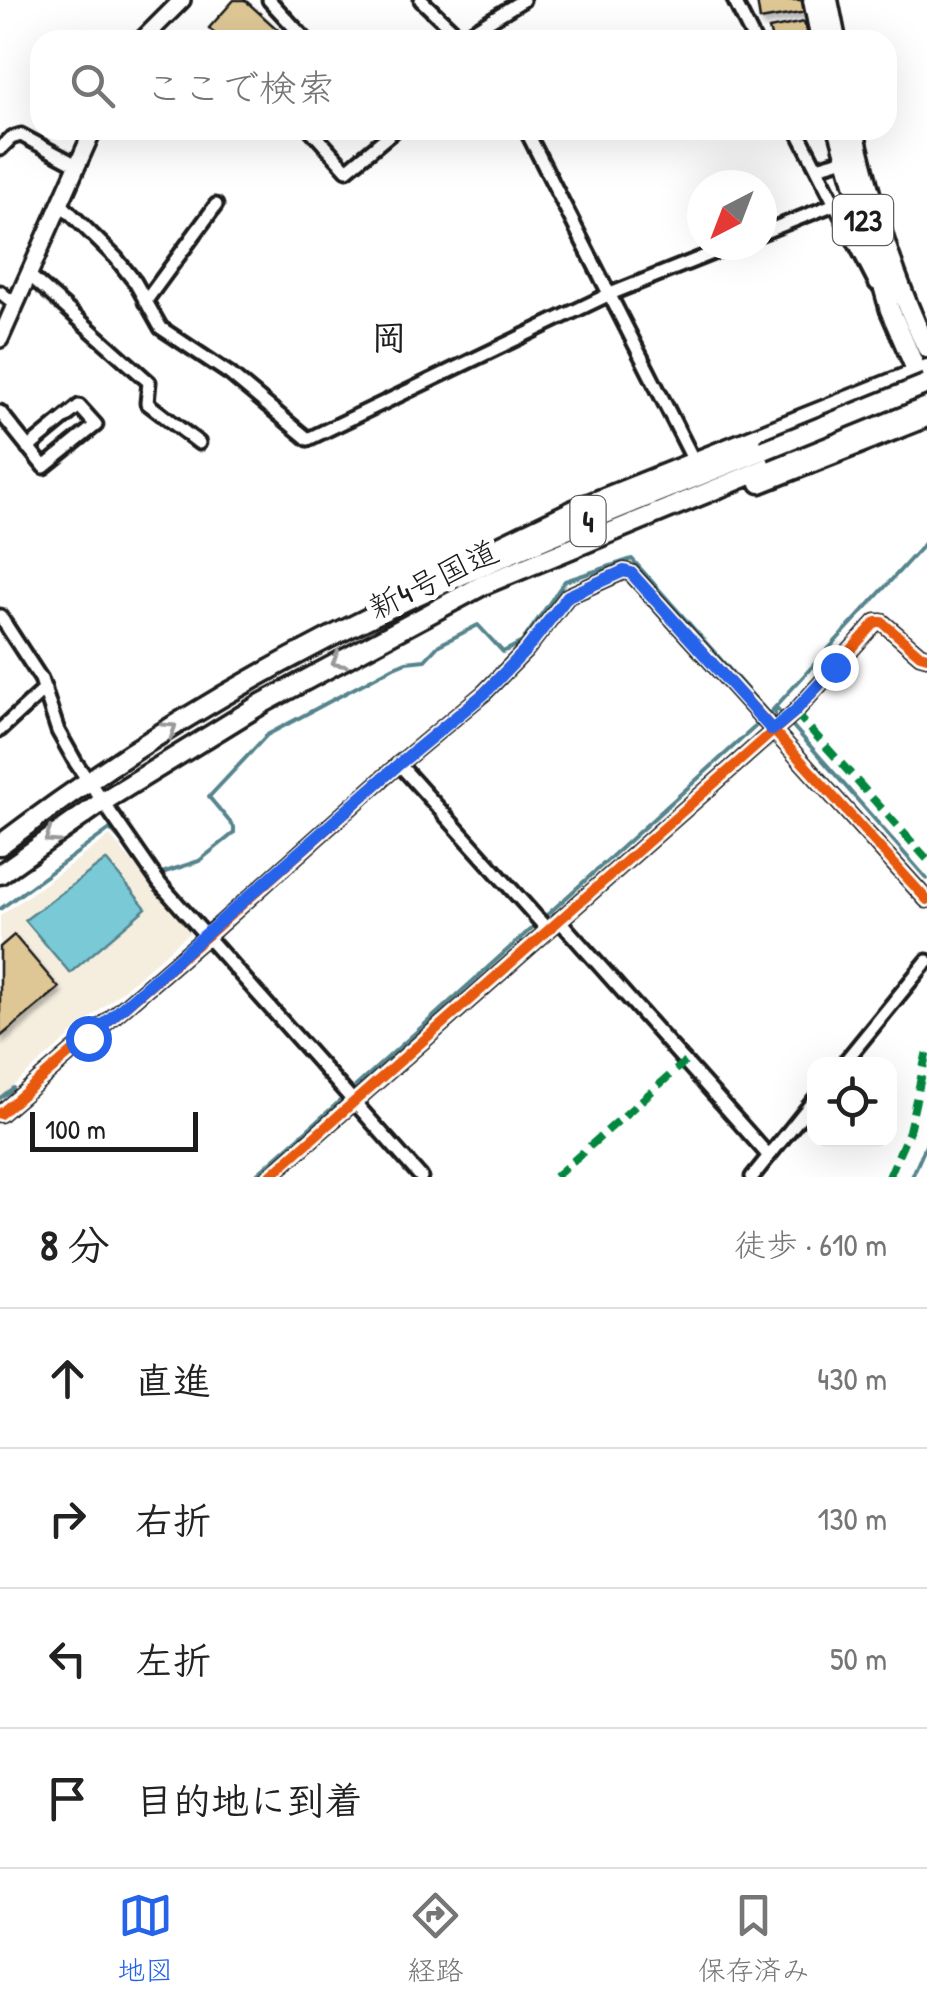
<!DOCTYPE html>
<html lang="ja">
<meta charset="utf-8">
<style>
:root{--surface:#fff;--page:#f2f2f2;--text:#222;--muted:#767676;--line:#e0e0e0;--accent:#2563eb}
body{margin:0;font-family:"Patrick Hand","Klee One",sans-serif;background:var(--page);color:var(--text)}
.controls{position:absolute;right:30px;bottom:30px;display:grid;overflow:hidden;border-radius:20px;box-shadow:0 10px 40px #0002}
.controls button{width:90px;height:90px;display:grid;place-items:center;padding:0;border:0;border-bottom:2px solid var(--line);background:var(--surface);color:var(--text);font:50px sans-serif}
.compass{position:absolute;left:687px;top:170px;width:90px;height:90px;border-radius:50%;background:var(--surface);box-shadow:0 10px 40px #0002;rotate:222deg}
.scale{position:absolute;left:30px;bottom:25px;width:168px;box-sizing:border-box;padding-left:10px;border:5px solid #1c1c1c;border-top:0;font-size:28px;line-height:35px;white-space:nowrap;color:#1c1c1c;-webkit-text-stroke:8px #fff;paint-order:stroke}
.stop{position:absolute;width:30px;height:30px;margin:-22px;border:8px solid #2563eb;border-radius:50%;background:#fff}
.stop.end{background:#2563eb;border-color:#fff;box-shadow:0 2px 10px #0008}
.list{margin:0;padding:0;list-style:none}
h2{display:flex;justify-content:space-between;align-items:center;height:130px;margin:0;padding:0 40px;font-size:42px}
h2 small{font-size:32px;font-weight:400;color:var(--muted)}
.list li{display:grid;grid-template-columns:65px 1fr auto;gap:30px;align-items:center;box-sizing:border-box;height:140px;padding:0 40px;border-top:2px solid var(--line)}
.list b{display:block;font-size:38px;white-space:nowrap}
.list em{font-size:32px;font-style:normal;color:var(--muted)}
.icon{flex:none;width:55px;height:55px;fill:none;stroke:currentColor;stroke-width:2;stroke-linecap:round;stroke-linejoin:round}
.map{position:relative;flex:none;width:927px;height:1177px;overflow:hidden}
.search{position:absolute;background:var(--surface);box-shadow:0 10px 40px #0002;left:30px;right:30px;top:30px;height:110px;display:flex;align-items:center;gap:25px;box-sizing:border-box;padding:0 35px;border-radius:30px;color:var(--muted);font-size:38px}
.sheet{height:690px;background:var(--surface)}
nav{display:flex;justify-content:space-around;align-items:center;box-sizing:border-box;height:140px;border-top:2px solid var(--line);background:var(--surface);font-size:28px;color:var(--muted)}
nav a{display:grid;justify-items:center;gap:5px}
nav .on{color:var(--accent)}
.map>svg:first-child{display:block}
.built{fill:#f5eedf}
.water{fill:#7ac9d7;stroke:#54848c;stroke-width:2.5}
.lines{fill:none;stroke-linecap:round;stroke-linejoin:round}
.stream{stroke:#54848c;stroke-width:4}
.building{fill:#dfc795;stroke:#1c1c1c;stroke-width:2.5;filter:url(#shadow)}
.minor-casing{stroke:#1c1c1c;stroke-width:19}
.major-casing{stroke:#1c1c1c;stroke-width:22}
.highway-casing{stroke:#1c1c1c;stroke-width:25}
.minor{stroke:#fff;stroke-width:11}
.major{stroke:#fff;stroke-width:15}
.highway{stroke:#fff;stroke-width:18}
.highway-bridge-casing{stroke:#1c1c1c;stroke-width:25;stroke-linecap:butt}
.highway-bridge{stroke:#fff;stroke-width:18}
.quiet{stroke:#00873e;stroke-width:8;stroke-dasharray:15 8;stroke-linecap:butt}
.cycleway-casing{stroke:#fff;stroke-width:16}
.cycleway{stroke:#e8590c;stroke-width:10}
.oneway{stroke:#999}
.route{stroke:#2563eb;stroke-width:12}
.labels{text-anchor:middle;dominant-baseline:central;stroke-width:10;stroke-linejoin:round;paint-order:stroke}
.shield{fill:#fff;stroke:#606060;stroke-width:2.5}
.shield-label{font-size:30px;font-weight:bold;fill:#1c1c1c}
.street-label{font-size:32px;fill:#1c1c1c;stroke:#fff}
.neighbourhood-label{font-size:35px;font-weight:bold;fill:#1c1c1c;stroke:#fff}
</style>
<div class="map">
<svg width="927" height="1177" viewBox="0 0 927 1177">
<defs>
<filter id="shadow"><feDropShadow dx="3" dy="5.5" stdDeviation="2.5" flood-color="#0004"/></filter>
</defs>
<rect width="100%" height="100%" fill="#fff"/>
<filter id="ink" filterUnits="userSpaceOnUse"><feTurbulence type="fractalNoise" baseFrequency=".01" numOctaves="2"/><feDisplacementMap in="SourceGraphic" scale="20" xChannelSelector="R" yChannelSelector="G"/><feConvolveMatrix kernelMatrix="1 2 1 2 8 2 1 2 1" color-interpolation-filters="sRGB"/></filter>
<g filter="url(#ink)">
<polygon class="built" points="110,836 191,931 0,1097 0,916"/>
<polygon class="water" points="106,860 146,908 70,973 25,920"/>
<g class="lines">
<g class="stream">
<polyline points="776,707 927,879"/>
<polyline points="768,715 927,541"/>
<polyline points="773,725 776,707"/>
<polyline points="159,874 199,861 234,833 234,827 209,797 267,735 394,667 406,662 425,660 439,645 478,625 503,652 522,642 565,581 632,559 769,714"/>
<polyline points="0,909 110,829 130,851"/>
<polyline points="547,915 756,726"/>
<polyline points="355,1087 533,927"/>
<polyline points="0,1098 13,1088"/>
<polyline points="254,1177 340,1101"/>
<polyline points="912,1177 927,1143"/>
</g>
</g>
<g class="building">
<polygon points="234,0 245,0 289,40 222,40 209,28"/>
<polygon points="757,0 804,0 806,12 760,20"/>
<polygon points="804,22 808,40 772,40 769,29"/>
<polygon points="14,935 59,988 0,1037 0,947"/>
</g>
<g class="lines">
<g class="minor-casing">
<g id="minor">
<polyline points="269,0 306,40"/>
<polyline points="421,0 463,40"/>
<polyline points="734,0 754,40"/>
<polyline points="461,38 523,0"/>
<polyline points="311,130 347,170 395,130"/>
<polyline points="526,130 694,461"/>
<polyline points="797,130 876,284"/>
<polyline points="0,149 11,138 21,135 77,165"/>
<polyline points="817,167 845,159 851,161"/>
<polyline points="60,203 116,258 135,282 161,328 230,374 308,439 610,294 733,245"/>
<polyline points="762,233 835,204"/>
<polyline points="28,274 149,382 147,403 199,443"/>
<polyline points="0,292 16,305"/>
<polyline points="145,302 216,205"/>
<polyline points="0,412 44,467 96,425 79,406 28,448"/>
<polyline points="0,616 41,679 58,731 76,763 160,884 421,1177"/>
<polyline points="0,730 45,689"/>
<polyline points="399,764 547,929"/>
<polyline points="559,920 769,1156"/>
<polyline points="843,1064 927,961"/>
<polyline points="0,1114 207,936 399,764 484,693 526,650 568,596 624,571 631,573 927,900"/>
<polyline points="269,1177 795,712 876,622 882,622 920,655 927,657"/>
<polyline points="752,1177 814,1100"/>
</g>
</g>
<g class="major-casing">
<g id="major">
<polyline points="142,40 182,0"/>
<polyline points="0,339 93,130"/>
</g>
</g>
<g class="highway-casing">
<g id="highway">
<polyline points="813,0 821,40"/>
<polyline points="828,0 836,40"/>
<polyline points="839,130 890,310 921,381"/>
<path d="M854,130c17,73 40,151 73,218"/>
<polyline points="760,483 927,417"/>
<polyline points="464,563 576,509 927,369"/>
<path d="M0,845c128,-97 269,-182 415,-249 115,-53 232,-99 349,-146"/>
<polyline points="0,874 102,802 263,703 483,585 927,402"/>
</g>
</g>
<use href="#minor" class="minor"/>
<use href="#major" class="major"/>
<use href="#highway" class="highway"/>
<g class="highway-bridge-casing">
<polyline id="highway-bridge" points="764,450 927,384"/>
</g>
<use href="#highway-bridge" class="highway-bridge"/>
<g class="quiet">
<polyline points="795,712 927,859"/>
<polyline points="555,1177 685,1062"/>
<polyline points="889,1177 909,1131 927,1051"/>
</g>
<g class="cycleway-casing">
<g id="cycleway">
<polyline points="0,1114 207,936 399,764 484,693 526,650 568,596 624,571 631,573 927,900"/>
<polyline points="269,1177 795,712 876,622 882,622 920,655 927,657"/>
</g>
</g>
<use href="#cycleway" class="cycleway"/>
</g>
<defs><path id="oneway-chevron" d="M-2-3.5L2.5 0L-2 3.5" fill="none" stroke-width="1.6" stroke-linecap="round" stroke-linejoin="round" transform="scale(2.5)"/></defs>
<g class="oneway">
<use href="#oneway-chevron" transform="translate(338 661) rotate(151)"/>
<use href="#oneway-chevron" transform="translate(170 729) rotate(-33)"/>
<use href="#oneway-chevron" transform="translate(51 837) rotate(146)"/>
</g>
</g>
<g class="lines" filter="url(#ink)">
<polyline class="route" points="88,1038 399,764 484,694 526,650 568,596 624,571 631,573 772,730 794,712 835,667"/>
</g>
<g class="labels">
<g class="shield">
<rect x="833" y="195" width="60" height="50" rx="8"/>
<rect x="570.5" y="496" width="35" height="50" rx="8"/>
</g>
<g class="shield-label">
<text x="863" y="220">123</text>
<text x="588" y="521">4</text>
</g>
<g class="street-label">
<text transform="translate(433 579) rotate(-26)">新4号国道</text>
</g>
<g class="neighbourhood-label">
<text x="389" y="337">岡</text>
</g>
</g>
</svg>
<div class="controls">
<button><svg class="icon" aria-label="locate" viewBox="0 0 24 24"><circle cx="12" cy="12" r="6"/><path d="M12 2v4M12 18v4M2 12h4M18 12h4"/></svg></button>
</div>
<svg class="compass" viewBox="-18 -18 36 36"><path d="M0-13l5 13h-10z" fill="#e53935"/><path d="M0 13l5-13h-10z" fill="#767676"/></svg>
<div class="scale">100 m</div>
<div class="stop" style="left:88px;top:1038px"></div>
<div class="stop end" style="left:835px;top:667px"></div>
<div class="search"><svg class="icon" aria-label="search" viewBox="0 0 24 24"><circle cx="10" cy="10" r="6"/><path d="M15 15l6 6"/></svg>ここで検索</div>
</div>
<section class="sheet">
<h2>8 分<small>徒歩 · 610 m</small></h2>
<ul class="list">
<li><svg class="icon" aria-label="ahead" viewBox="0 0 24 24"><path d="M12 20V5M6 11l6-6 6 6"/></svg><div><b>直進</b></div><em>430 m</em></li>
<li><svg class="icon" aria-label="right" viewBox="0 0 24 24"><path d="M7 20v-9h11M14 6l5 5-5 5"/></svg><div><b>右折</b></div><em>130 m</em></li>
<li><svg class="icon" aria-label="left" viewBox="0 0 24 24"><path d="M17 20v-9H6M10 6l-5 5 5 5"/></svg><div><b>左折</b></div><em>50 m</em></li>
<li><svg class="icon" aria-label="arrive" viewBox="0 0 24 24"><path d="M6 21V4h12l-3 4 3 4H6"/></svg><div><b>目的地に到着</b></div></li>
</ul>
</section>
<nav>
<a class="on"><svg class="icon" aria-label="map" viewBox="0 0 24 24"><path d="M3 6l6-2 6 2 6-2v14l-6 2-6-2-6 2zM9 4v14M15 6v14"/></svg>地図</a>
<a><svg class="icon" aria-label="directions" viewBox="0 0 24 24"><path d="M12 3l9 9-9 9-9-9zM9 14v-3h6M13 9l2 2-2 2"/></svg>経路</a>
<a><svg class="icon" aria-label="saved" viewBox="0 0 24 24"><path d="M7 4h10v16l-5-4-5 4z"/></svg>保存済み</a>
</nav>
